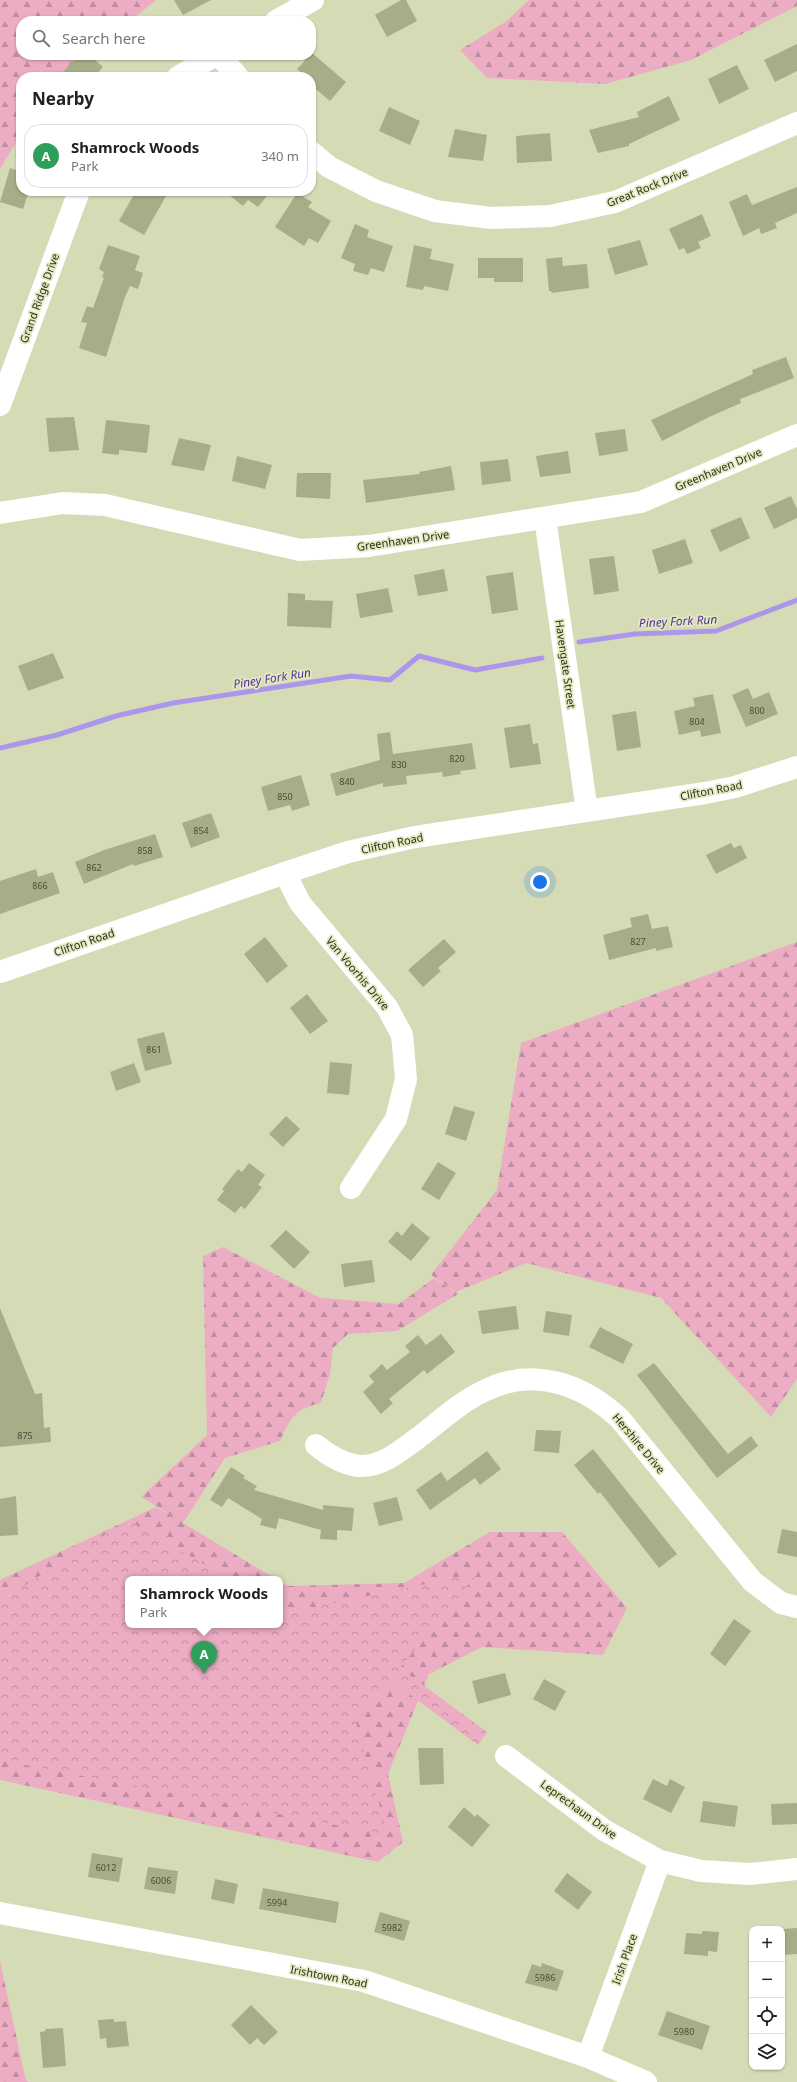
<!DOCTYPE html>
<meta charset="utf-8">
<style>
:root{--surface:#fff;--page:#f2f2f2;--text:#202124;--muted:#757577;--line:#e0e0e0;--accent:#ea580c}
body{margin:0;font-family:"Noto Sans",sans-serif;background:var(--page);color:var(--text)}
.controls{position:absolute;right:12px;bottom:12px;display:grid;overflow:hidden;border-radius:8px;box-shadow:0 1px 3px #0004}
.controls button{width:36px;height:36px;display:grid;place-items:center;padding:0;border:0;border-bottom:1px solid var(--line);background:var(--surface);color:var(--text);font:20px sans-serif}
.you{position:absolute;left:540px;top:882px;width:14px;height:14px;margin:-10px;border:3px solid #fff;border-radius:50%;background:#1a73e8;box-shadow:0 0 0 6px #1a73e833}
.badge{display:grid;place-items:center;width:26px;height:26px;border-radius:50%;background:var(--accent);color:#fff;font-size:13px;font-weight:700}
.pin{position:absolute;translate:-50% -33px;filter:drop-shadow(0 1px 2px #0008)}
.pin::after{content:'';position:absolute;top:21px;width:14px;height:12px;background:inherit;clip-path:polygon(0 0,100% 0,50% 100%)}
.popup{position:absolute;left:125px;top:1576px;width:158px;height:52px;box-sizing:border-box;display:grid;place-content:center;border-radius:8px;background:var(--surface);filter:drop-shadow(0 1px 3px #0005);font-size:13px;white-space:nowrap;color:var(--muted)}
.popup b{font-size:15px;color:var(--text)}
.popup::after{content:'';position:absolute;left:50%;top:100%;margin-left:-8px;border:8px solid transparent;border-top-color:var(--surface)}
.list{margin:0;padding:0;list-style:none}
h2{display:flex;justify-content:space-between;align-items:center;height:52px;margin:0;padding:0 16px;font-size:17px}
h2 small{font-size:13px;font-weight:400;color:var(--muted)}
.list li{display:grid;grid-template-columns:26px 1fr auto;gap:12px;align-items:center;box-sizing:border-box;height:64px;margin:0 8px 8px;padding:0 8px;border:1px solid var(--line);border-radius:16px}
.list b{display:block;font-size:15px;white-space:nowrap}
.list p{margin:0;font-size:13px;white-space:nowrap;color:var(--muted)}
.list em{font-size:13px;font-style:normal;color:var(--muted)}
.icon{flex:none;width:22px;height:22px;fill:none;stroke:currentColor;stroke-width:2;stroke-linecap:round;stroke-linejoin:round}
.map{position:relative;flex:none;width:797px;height:2082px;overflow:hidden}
.search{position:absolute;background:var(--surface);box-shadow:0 1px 3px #0004;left:16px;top:16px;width:300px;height:44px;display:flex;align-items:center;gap:10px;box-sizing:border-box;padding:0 14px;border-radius:16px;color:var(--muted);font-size:15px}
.panel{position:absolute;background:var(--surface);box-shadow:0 1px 3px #0004;left:16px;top:72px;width:300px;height:124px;border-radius:16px}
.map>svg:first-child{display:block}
.forest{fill:url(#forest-firs)}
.park{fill:url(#park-crowns)}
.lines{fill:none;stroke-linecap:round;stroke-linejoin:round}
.stream{stroke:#ac96eb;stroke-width:5}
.building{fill:#a7ad87}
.minor{stroke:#fff;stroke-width:22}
.major{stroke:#fff;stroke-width:22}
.labels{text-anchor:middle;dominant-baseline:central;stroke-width:3.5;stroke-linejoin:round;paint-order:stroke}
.number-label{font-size:9px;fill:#4b4e39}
.street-label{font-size:11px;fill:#2c2f1f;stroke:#e3e9c1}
.water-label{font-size:12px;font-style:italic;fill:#563396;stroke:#e3e9c1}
</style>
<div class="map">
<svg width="797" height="2082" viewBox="0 0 797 2082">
<defs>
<pattern id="forest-firs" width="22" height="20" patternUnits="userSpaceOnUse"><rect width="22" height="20" fill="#ecadc4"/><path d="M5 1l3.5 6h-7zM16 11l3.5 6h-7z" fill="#bf8d9f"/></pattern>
<pattern id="park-crowns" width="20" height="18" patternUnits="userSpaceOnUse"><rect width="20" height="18" fill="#ecadc4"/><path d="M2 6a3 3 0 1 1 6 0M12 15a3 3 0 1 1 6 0" fill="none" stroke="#bf8d9f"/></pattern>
</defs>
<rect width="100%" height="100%" fill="#d5dcb5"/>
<g class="forest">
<polygon points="0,0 156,0 130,21 21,21 21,55 88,55 61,77 21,77 21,134 0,169"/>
<polygon points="529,0 797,0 797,6 691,60 605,84 487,78 460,50 505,22"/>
<polygon points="797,942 797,1379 771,1417 661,1298 526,1263 456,1292 431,1275 497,1190 521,1043"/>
<path d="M223,1247l97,51 79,6 35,-26 24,16 -61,37 -49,3 -15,14 -3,26 -9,29c-26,5 -31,16 -41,38l-55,17 -42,65 93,56h-148v46h152v-43l8,4 116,-3 86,-51h72l65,76 -24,47 -121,-8 -53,27 -41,100 15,68 -25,20 -378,-82v-200l156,-73 20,11 -35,-21 66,-62 -4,-179z"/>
<polygon points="0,1961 26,2081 31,2082 0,2082"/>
</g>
<polygon class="park" points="128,1520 229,1579 128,1579 128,1625 280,1625 280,1609 286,1613 478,1573 400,1668 487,1732 478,1745 390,1680 356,1723 388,1835 0,1760 0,1601"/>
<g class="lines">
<g class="stream">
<polyline points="579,642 635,634 716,631 797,600"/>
<polyline points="0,748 57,735 116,716 173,703 351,676 390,680 419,656 475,670 542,658"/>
</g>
</g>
<g class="building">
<polygon points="174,0 211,0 183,15"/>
<polygon points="401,0 406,0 417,21 387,37 375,15"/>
<polygon points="797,44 797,71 775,82 764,60"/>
<polygon points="312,53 346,82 330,101 311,85 311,77 306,77 297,69"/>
<polygon points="79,55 90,55 103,67 94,77 58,77"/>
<polygon points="737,65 749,89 719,104 708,79"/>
<polygon points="669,96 680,120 629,144 629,146 598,153 589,130 639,117 637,112"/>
<polygon points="389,107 420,121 410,145 379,131"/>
<polygon points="455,129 487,135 483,161 448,157"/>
<polygon points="550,133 552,161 517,163 516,136"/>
<polygon points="10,168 21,172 21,191 29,191 23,209 0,202"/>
<polygon points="797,187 797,213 775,223 777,228 761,234 759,228 743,236 729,202 747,194 752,205"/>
<polygon points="136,191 158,191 166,196 144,235 119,221"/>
<polygon points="224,191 271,191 258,207 248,200 243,206"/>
<polygon points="297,193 312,202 308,207 331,221 318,243 309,238 304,246 275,227"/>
<polygon points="702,214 711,236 698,242 701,248 687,254 684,248 679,250 669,229"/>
<polygon points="355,224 369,230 367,237 393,246 384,272 371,268 368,275 353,271 355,264 341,258"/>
<polygon points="640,240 648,265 615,275 607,249"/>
<polygon points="108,245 140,256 135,270 143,273 138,289 130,286 125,297 106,357 79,348 87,323 81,322 87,306 93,308 104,278 102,277 104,272 99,269"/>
<polygon points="414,245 432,249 430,259 454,264 448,291 424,286 423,290 406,287"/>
<polygon points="562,257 563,266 587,264 589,288 552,293 551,291 549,291 546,259"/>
<polygon points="478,258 523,258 523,282 494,282 494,278 478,278"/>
<polygon points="786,357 794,378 740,399 741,403 709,417 662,441 651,420 753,374 752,370"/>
<polygon points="74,417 79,450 49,452 46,418"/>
<polygon points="106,420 150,425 147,453 119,450 119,455 102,453"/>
<polygon points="625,429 628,451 599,456 595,433"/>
<polygon points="179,438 211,445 204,471 171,465"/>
<polygon points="568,451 571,473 540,477 536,456"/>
<polygon points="237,456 272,465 265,489 232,481"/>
<polygon points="508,459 511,481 482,485 480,462"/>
<polygon points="451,466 455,490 366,503 363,480 420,474 419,472"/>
<polygon points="297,473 331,473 330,499 296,497"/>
<polygon points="791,496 797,509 797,518 774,529 764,508"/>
<polygon points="741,517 750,538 720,552 710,530"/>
<polygon points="685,539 693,563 659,574 652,550"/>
<polygon points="614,556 619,591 594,595 589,559"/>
<polygon points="444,569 448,591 418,596 414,575"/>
<polygon points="513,572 518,610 492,614 486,576"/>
<polygon points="388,588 393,612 360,618 356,594"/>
<polygon points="288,593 305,594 305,600 333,601 331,628 287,626"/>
<polygon points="53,653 64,678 28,691 18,666"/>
<polygon points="748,688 753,699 769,692 778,714 746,727 732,695"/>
<polygon points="713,694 721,733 701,737 700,730 679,735 674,711 695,706 693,698"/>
<polygon points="636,711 641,747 617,751 612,715"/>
<polygon points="530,724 533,744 538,743 541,764 510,768 504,728"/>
<polygon points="390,732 393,754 472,743 476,769 460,771 461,774 443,777 442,772 406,776 407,784 383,787 383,783 336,796 330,774 380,760 377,734"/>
<polygon points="301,775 310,805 292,811 290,805 268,811 261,787"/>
<polygon points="211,813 220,837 191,848 182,823"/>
<polygon points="155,834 163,857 134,866 133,864 84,884 75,862 104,850"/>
<polygon points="731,843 734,848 741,845 747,858 716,874 706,855"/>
<polygon points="36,869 38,877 53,872 60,893 0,914 0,881"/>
<polygon points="648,914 652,929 668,926 673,947 656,951 656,948 609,960 603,935 632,927 630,918"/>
<polygon points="265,937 288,966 267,983 244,954"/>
<polygon points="444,939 456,952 438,968 441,971 423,987 408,970"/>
<polygon points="307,994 328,1021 310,1034 290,1008"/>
<polygon points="164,1032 172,1064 145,1071 137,1039"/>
<polygon points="330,1062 352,1064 349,1095 327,1093"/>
<polygon points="134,1063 141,1082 116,1091 110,1072"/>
<polygon points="454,1106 475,1112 466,1141 445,1134"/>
<polygon points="286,1116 300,1129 283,1147 269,1134"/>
<polygon points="438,1162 456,1173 439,1200 421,1189"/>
<polygon points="249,1163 265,1175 258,1185 262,1187 245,1209 241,1206 235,1213 217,1200 224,1191 222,1189 238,1169 242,1172"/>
<polygon points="412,1223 430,1238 411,1261 388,1242 397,1231 402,1236"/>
<polygon points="286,1230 310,1252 294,1269 270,1246"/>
<polygon points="372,1260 375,1282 344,1287 341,1264"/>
<polygon points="516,1306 519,1329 482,1334 478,1311"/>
<polygon points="0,1308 35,1394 42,1393 44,1428 50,1427 51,1442 0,1447"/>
<polygon points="546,1311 572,1315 569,1336 543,1332"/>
<polygon points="600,1327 633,1344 623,1364 589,1347"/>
<polygon points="441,1334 455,1352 427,1374 424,1370 389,1399 393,1403 381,1414 363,1392 374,1382 369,1376 382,1364 387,1370 410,1352 405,1346 418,1335 426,1345"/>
<polygon points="654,1363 728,1454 751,1436 758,1446 717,1478 637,1375"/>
<polygon points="536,1430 561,1431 559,1453 534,1451"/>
<polygon points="593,1449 677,1554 659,1568 600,1492 598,1494 574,1465"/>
<polygon points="487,1451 501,1469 480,1485 475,1478 430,1510 416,1490 441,1472 447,1481"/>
<polygon points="231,1467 245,1476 243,1478 257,1486 254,1490 323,1510 323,1505 354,1508 352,1531 337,1530 337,1540 320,1539 321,1530 279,1518 276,1529 260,1525 262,1519 228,1498 222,1507 210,1500"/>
<polygon points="16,1496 18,1535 0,1536 0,1499"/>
<polygon points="397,1497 403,1520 379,1526 373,1503"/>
<polygon points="782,1529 797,1532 797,1557 777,1553"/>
<polygon points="734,1619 751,1631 725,1666 710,1654"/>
<polygon points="505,1673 511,1695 478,1704 472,1681"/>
<polygon points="544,1679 566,1691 555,1711 533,1699"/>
<polygon points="418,1748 443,1748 444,1784 420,1785"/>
<polygon points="653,1779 667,1786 670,1779 685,1787 671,1813 643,1799"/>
<polygon points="703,1801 738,1806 735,1827 700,1822"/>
<polygon points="797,1803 797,1824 772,1825 771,1804"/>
<polygon points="464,1807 475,1817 477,1814 490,1825 472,1847 448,1827"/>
<polygon points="92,1853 123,1858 119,1882 88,1877"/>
<polygon points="148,1867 178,1871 175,1894 144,1889"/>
<polygon points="567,1873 592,1892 578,1910 554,1891"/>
<polygon points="215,1879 238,1884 234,1904 211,1899"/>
<polygon points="263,1888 339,1902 336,1923 259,1909"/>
<polygon points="380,1912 410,1921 404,1941 374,1932"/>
<polygon points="797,1928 797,1954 782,1955 782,1929"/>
<polygon points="702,1931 719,1932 717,1952 708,1951 708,1956 684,1954 686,1933 702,1934"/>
<polygon points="542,1963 564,1971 557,1991 525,1983 532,1964 541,1967"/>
<polygon points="251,2005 278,2032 264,2045 257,2038 250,2045 231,2025"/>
<polygon points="667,2011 710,2026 702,2050 658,2035"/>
<polygon points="114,2019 114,2022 126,2021 129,2046 107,2048 106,2038 100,2039 98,2020"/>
<polygon points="63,2028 66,2066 43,2068 40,2032 46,2031 45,2029"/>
</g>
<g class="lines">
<g class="minor">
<polyline points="276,21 313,0"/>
<polyline points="219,55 238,77"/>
<polyline points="178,77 216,55"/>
<polyline points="311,152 329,167 376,191 435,211 491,218 550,216 615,202 797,123"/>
<polyline points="0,405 79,191"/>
<polyline points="0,513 63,503 105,505 300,550 369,546 641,502 797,435"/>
<polyline points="545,518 587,811"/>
<polyline points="285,873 300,903 387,1007 402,1035 406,1079 396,1119 351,1188"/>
<path d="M316,1445c12,10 26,19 43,21 23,1 41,-15 59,-28 21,-16 42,-36 66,-47 49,-25 99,-7 136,28l133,163 28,21 16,4"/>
<polyline points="506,1756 604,1830 660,1861 701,1871 750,1874 797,1869"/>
<polyline points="0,1913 364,1981 588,2057 646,2082"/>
<polyline points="588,2057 660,1861"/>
</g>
<polyline class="major" points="0,972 285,873 348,852 415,837 705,793 735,787 797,767"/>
</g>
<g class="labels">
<g class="number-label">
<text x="757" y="710">800</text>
<text x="697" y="721">804</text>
<text x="457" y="758">820</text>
<text x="399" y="764">830</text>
<text x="347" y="781">840</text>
<text x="285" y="796">850</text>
<text x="201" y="830">854</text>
<text x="145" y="850">858</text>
<text x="94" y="867">862</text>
<text x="40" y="885">866</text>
<text x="638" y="941">827</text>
<text x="154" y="1049">861</text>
<text x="25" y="1435">875</text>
<text x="106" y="1867">6012</text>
<text x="161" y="1880">6006</text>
<text x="277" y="1902">5994</text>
<text x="392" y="1927">5982</text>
<text x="545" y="1977">5986</text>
<text x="684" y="2031">5980</text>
</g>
<g class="street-label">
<text transform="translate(647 187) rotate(-22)">Great Rock Drive</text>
<text transform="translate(39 298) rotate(-70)">Grand Ridge Drive</text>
<text transform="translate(718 469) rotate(-23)">Greenhaven Drive</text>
<text transform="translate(403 540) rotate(-8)">Greenhaven Drive</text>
<text transform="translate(566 664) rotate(82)">Havengate Street</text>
<text transform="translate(711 790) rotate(-11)">Clifton Road</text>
<text transform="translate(392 843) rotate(-12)">Clifton Road</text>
<text transform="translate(84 942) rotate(-19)">Clifton Road</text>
<text transform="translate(358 973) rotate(50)">Van Voorhis Drive</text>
<text transform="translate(639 1443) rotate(50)">Hershire Drive</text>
<text transform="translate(579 1809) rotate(36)">Leprechaun Drive</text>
<text transform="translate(624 1959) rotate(-70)">Irish Place</text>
<text transform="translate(329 1976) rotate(11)">Irishtown Road</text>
</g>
<g class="water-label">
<text transform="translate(678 621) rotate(-3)">Piney Fork Run</text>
<text transform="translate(272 678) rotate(-9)">Piney Fork Run</text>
</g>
</g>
</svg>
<div class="controls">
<button>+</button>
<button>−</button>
<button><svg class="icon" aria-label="locate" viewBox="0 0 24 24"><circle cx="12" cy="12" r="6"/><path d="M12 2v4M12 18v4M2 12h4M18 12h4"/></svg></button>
<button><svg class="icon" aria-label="layers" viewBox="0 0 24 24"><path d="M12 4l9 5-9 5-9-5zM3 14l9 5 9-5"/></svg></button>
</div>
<div class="you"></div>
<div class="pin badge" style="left:204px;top:1674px;background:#2e9e5b">A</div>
<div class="popup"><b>Shamrock Woods</b>Park</div>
<div class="search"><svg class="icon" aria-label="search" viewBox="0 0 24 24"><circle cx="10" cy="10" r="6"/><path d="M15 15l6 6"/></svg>Search here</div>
<section class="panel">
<h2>Nearby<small></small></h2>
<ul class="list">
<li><span class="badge" style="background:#2e9e5b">A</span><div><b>Shamrock Woods</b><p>Park</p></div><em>340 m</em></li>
</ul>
</section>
</div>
